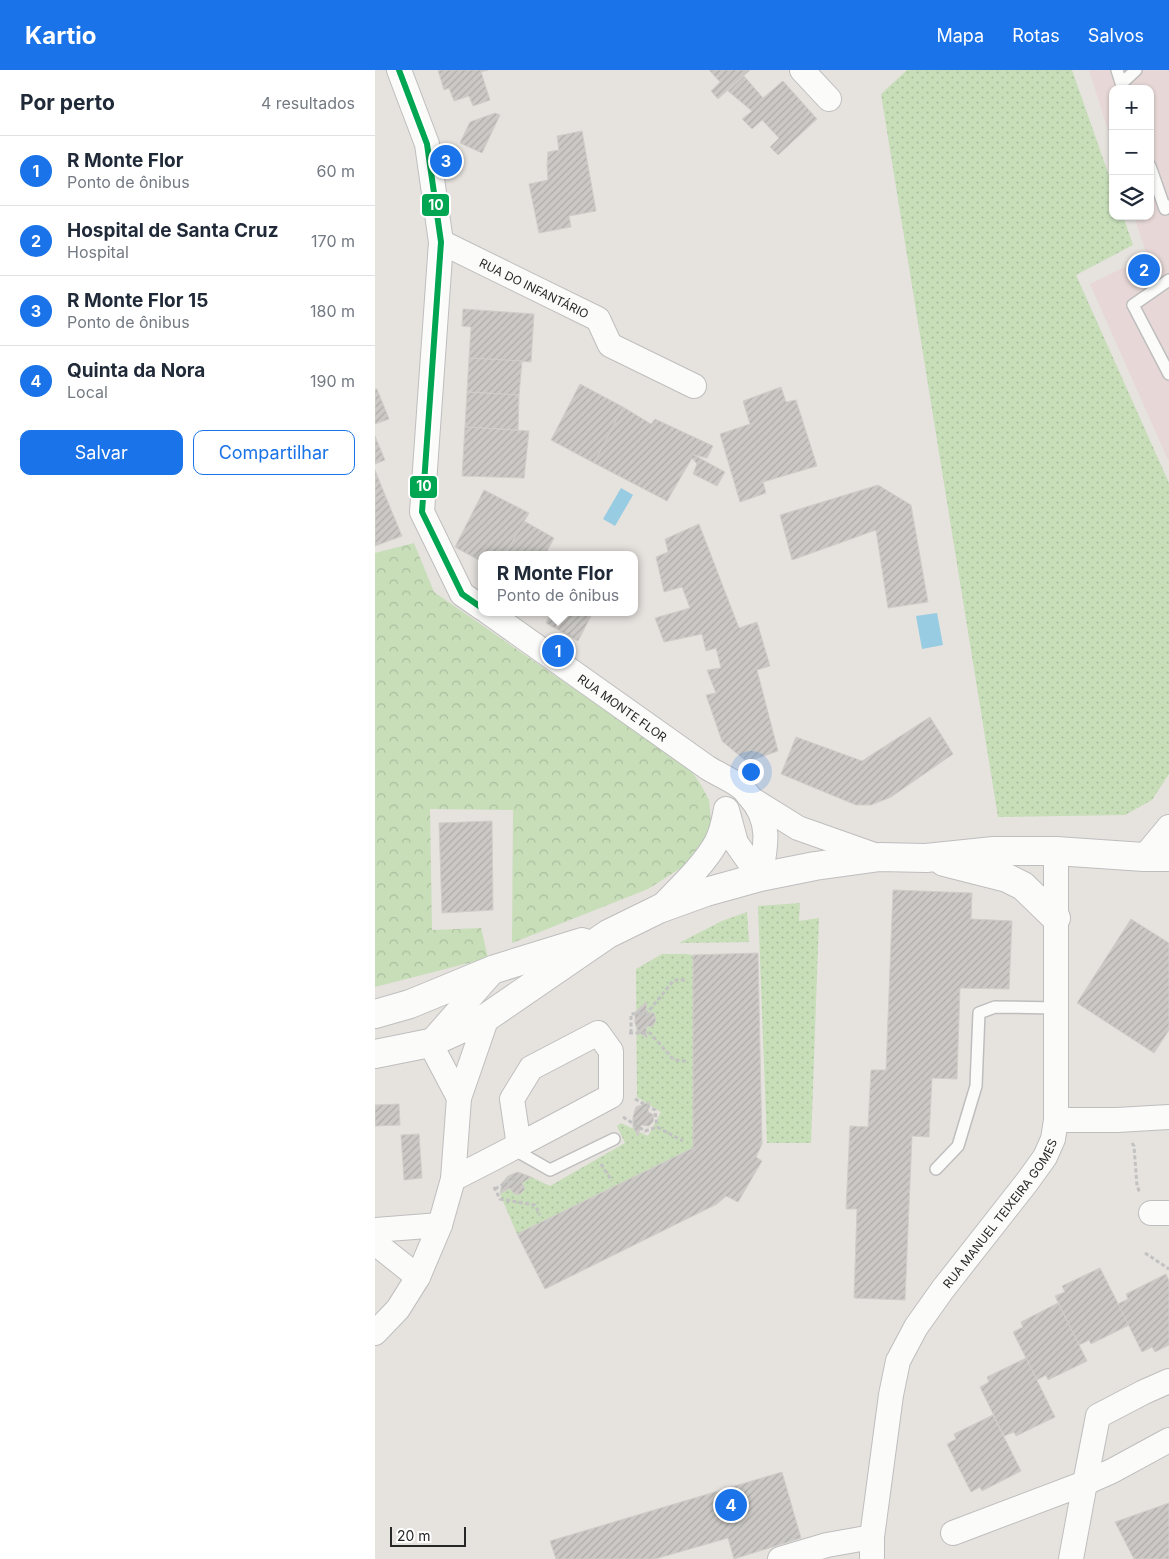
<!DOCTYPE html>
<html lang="pt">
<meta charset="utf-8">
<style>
:root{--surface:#fff;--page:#f6f6f7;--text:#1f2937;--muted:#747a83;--line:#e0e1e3;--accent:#1a73e8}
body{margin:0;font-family:Inter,sans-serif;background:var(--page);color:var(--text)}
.controls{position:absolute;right:15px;top:15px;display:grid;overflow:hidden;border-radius:10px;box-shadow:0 1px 4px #0004}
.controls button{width:45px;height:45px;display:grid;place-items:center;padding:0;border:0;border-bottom:1px solid var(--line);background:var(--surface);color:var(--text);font:25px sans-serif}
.scale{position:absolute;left:15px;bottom:12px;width:76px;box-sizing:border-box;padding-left:5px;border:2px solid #272727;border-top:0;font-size:14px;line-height:18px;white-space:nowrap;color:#272727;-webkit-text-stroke:4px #fff;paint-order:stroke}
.you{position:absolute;left:375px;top:701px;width:18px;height:18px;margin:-12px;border:4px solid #fff;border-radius:50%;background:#1a73e8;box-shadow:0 0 0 8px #1a73e833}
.badge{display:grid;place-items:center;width:32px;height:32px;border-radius:50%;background:var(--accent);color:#fff;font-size:16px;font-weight:700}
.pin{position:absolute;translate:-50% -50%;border:2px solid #fff;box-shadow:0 1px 5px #0006}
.popup{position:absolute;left:103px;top:481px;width:160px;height:65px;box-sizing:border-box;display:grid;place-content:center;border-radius:10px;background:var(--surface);filter:drop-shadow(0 1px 4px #0005);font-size:16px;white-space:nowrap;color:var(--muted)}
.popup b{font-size:19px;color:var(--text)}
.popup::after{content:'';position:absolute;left:50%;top:100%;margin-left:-10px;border:10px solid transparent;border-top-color:var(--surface)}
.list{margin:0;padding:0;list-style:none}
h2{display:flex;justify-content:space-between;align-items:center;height:65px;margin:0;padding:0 20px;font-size:21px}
h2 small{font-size:16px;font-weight:400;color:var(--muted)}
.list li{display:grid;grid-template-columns:32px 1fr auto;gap:15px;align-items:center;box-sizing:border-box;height:70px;padding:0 20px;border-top:1px solid var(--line)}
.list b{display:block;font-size:19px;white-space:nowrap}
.list p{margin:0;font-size:16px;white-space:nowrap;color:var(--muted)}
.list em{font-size:16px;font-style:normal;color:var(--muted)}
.actions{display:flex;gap:10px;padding:15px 20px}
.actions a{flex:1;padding:11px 0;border:1px solid var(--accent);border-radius:10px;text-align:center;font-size:18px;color:var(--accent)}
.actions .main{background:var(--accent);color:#fff}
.icon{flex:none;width:28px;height:28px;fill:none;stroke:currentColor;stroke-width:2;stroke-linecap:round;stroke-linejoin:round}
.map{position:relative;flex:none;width:794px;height:1489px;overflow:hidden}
header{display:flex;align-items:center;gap:30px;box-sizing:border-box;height:70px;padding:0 25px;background:var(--accent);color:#fff}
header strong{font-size:24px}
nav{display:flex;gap:28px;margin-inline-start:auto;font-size:18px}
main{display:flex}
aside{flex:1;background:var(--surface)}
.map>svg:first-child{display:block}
.medical{fill:#e7d8d7}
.grass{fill:url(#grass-dots)}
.forest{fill:url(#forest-crowns)}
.water{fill:#97cce2}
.building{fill:url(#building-hatch);stroke:#d1ceca}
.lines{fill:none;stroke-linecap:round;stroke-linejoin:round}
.service-casing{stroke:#bfbebf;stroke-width:14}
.minor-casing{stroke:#bfbebf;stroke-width:26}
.tertiary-casing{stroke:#bfbebf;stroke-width:30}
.path{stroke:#c2c2c2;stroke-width:3;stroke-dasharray:4 2.5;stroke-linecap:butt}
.service{stroke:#fbfbfa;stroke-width:11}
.minor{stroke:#fbfbfa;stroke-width:24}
.tertiary{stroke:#fbfbfa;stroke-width:28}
.bus-1-casing{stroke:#fff;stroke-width:10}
.bus-1{stroke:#00a651;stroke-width:6}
.labels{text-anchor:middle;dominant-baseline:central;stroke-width:5;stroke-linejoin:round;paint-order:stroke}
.street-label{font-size:12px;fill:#272727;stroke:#fff}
.line-badge{stroke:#fff;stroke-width:2}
.badge-label{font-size:14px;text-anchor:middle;font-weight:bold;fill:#fff}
</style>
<header>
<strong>Kartio</strong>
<nav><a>Mapa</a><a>Rotas</a><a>Salvos</a></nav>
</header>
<main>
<aside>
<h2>Por perto<small>4 resultados</small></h2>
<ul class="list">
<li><span class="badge">1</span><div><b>R Monte Flor</b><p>Ponto de ônibus</p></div><em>60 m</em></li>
<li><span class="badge">2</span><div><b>Hospital de Santa Cruz</b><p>Hospital</p></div><em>170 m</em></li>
<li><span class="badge">3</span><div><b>R Monte Flor 15</b><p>Ponto de ônibus</p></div><em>180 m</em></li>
<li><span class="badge">4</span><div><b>Quinta da Nora</b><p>Local</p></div><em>190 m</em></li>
</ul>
<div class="actions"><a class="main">Salvar</a><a>Compartilhar</a></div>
</aside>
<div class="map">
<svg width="794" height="1489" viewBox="0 0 794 1489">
<defs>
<pattern id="grass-dots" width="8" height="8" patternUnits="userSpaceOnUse" patternTransform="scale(1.25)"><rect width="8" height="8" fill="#c7deb9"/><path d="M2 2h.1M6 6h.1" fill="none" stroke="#abbe9f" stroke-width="1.8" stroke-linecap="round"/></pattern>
<pattern id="forest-crowns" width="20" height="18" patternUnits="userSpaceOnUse" patternTransform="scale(1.25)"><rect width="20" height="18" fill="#c7deb9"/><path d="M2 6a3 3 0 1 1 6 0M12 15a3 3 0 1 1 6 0" fill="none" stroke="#abbe9f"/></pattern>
<pattern id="building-hatch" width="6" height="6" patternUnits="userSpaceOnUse" patternTransform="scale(1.25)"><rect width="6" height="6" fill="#cbc8c5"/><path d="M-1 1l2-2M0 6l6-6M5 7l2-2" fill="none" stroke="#aeaca9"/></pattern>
</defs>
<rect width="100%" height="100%" fill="#e6e2de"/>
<polygon class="medical" points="714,0 794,0 794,392 715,214 772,186 759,146 775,146 775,19 738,19 738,76"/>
<g class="grass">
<polygon points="532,0 697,0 738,117 738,146 748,146 758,175 701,205 794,413 794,704 777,730 750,745 623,747 506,24"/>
<polygon points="425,833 424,851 444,848 436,1073 392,1073 383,836"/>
<polygon points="372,842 374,872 304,873 347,851"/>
<polygon points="287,884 310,884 318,885 318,1078 142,1164 125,1124 156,1107 175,1116 250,1073 242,1056 246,1053 273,1066 286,1042 262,1027 261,899"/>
</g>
<polygon class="forest" points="39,473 59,522 315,699 326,715 334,730 337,760 320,789 273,819 137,873 138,740 55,739 57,860 106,858 113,888 0,917 0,483"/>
<g class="water">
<polygon points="246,418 258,425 240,456 228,449"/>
<polygon points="562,543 568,575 547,579 541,546"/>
</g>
<g class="building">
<polygon points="63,0 113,0 106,2 115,30 98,36 94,26 79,31 74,18 69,20"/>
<polygon points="334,0 375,0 343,29 336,21 345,12"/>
<polygon points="369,6 388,28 408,11 442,49 403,85 395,77 404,68 387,50 377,59 367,49 377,41 353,21"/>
<polygon points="120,43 125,45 107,83 85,73 95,52"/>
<polygon points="207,61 221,141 194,146 196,157 164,163 154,114 173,110 172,95 173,82 184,80 182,66"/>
<polygon points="88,239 159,244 156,292 94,288 96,257 87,256"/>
<polygon points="94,288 147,291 144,325 92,322"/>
<polygon points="205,314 248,337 219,393 176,370"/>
<polygon points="406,317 411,332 421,330 442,396 388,412 391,423 365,432 345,364 375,354 368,331"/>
<polygon points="0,319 2,319 14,349 0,354"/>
<polygon points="92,322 144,325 143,360 90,357"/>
<polygon points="248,337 276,354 280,349 338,376 332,388 319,385 350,402 342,416 318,404 322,394 317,388 292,431 219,393"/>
<polygon points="90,357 154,361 149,408 87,406"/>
<polygon points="0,366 10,390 0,394"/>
<polygon points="0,400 10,425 0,428"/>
<polygon points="503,415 536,435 553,532 513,538 501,460 417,490 405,445"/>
<polygon points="109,420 154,443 130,485 107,485 107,492 80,477"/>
<polygon points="10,425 27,466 0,476 0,428"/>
<polygon points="149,451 179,468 170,485 130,485"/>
<polygon points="324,454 364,558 382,552 395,596 382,600 403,681 372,692 347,671 331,625 341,623 332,600 346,598 341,578 331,581 327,564 289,572 280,548 315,538 307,517 289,522 281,487 293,482 290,469"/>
<polygon points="218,542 203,571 171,553 177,542"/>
<polygon points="555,647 578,684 516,727 496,735 481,735 406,704 421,667 487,691"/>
<polygon points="117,751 118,840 67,843 64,753"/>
<polygon points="518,820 597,823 596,849 637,851 634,919 585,918 582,1009 557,1008 554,1067 537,1066 530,1230 479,1228 482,1139 471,1139 475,1056 493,1057 496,1000 511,1000"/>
<polygon points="756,849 794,873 794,960 779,983 702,933"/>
<polygon points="383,883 387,1074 381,1087 387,1091 363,1132 351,1126 342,1134 170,1219 142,1164 318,1078 318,885"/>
<polygon points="271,932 272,943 279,943 281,950 278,956 271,957 272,968 263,962 260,953 260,942"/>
<polygon points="275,1032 273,1042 279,1045 278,1052 274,1056 266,1055 263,1066 258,1057 258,1047 261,1037"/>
<polygon points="24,1034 25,1055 0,1056 0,1035"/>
<polygon points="44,1064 47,1108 29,1110 26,1065"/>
<polygon points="143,1102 156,1107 147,1113 150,1119 145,1124 139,1124 135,1118 125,1124 127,1113 133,1106"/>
<polygon points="725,1198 754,1255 716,1274 714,1270 704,1275 680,1226 690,1222 687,1216"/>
<polygon points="791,1204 794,1211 794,1275 780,1282 777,1277 767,1282 743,1234 753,1229 751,1224"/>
<polygon points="683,1233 712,1291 673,1310 671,1305 662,1310 638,1262 648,1257 646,1252"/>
<polygon points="651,1288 680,1347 641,1366 639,1362 629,1366 605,1317 614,1312 612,1307"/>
<polygon points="618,1345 646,1401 607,1421 605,1417 596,1422 572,1374 581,1369 579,1364"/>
<polygon points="407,1402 426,1468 359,1489 353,1468 280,1489 181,1489 175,1471"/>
<polygon points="794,1433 794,1489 759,1489 740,1452"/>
</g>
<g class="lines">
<g class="service-casing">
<g id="service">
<polyline points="742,0 748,19"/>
<polyline points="747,13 761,0"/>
<polyline points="775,96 790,139 794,136"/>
<polyline points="794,210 758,235 794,304"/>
<polyline points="138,1079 175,1100 239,1069"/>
<polyline points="561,1099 583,1076 601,1016 604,943 620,937 682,938"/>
</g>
</g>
<g class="minor-casing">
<g id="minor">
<polyline points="24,0 52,74 66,172 47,442 87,524 107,538"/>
<polyline points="427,0 454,29"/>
<path id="s1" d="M66,172l157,77 12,26 84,41"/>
<path id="s2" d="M113,542l220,156c10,6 21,11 30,17 5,3 8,7 11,11 23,25 17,51 11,81"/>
<polyline points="378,730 423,758 505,787"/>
<polyline points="352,740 361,773 385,807"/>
<polyline points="769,787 794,757"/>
<path d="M284,839c18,-19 45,-44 57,-66 6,-11 8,-23 10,-34"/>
<polyline points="84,1028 55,973 120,899"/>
<polyline points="681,1050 742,1050 794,1047"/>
<path d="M78,1109c53,-27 106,-55 158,-83v-45l-13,-18 -67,35 -19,31 7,47"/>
<polyline points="776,1143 794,1143"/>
<polyline points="0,1160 65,1155"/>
<polyline points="0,1173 43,1207"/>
<polyline points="0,1263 23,1239 43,1207 65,1155 78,1109 84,1028 112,947"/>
<polyline points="794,1311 769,1322 723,1346 710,1413 737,1401 794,1370"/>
<polyline points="578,1463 710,1413"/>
<polyline points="405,1489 452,1475 497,1467"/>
<path id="s3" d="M497,1489v-22l19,-142 7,-34 18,-34 27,-38 84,-107 18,-25 8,-18 3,-19v-269"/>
<polyline points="696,1489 710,1413"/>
</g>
</g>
<g class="tertiary-casing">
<g id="tertiary">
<polyline points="569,792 632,808 648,816 681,848"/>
<polyline points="0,944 35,934 120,899 207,872"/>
<polyline points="0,984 55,973 112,947 233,864 284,839 331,822 385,807 440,796 505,787 551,788 619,781 681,781 769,787 794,787"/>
</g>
</g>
<g class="path">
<polyline points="254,963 275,963 299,990 311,991"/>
<polyline points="256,963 256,944 272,943 299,910 311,910"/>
<polyline points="260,1029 280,1040 282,1057"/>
<polyline points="248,1047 270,1061 282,1057 308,1071"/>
<polyline points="757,1073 759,1076 762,1116 765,1123"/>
<polyline points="226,1094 237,1111"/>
<polyline points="119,1117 125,1129 160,1135 165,1145"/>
<polyline points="120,1119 141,1107"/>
<polyline points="770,1183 794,1199"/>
</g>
<use href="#service" class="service"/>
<use href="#minor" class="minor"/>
<use href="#tertiary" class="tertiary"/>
<g class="bus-1-casing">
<polyline id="bus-1" points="24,0 52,74 66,172 47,442 87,524 107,538"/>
</g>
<use href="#bus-1" class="bus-1"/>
</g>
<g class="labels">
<g class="street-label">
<text stroke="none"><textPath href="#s1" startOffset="104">RUA DO INFANTÁRIO</textPath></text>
<text stroke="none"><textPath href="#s2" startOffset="165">RUA MONTE FLOR</textPath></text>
<text stroke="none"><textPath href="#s3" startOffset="380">RUA MANUEL TEIXEIRA GOMES</textPath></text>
</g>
</g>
<g class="line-badge">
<rect x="46" y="123" width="29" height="24" rx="5" fill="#00a651"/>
<rect x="34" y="405" width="29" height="24" rx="5" fill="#00a651"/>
</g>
<g class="badge-label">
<text x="61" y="140">10</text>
<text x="49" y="421">10</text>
</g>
</svg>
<div class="controls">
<button>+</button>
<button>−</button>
<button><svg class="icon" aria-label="layers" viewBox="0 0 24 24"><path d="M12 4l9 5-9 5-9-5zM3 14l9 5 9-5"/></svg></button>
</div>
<div class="scale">20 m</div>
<div class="you"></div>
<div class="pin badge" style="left:183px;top:581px">1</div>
<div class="popup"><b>R Monte Flor</b>Ponto de ônibus</div>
<div class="pin badge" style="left:769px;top:200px">2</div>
<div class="pin badge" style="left:71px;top:91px">3</div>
<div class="pin badge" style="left:356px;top:1435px">4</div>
</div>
</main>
